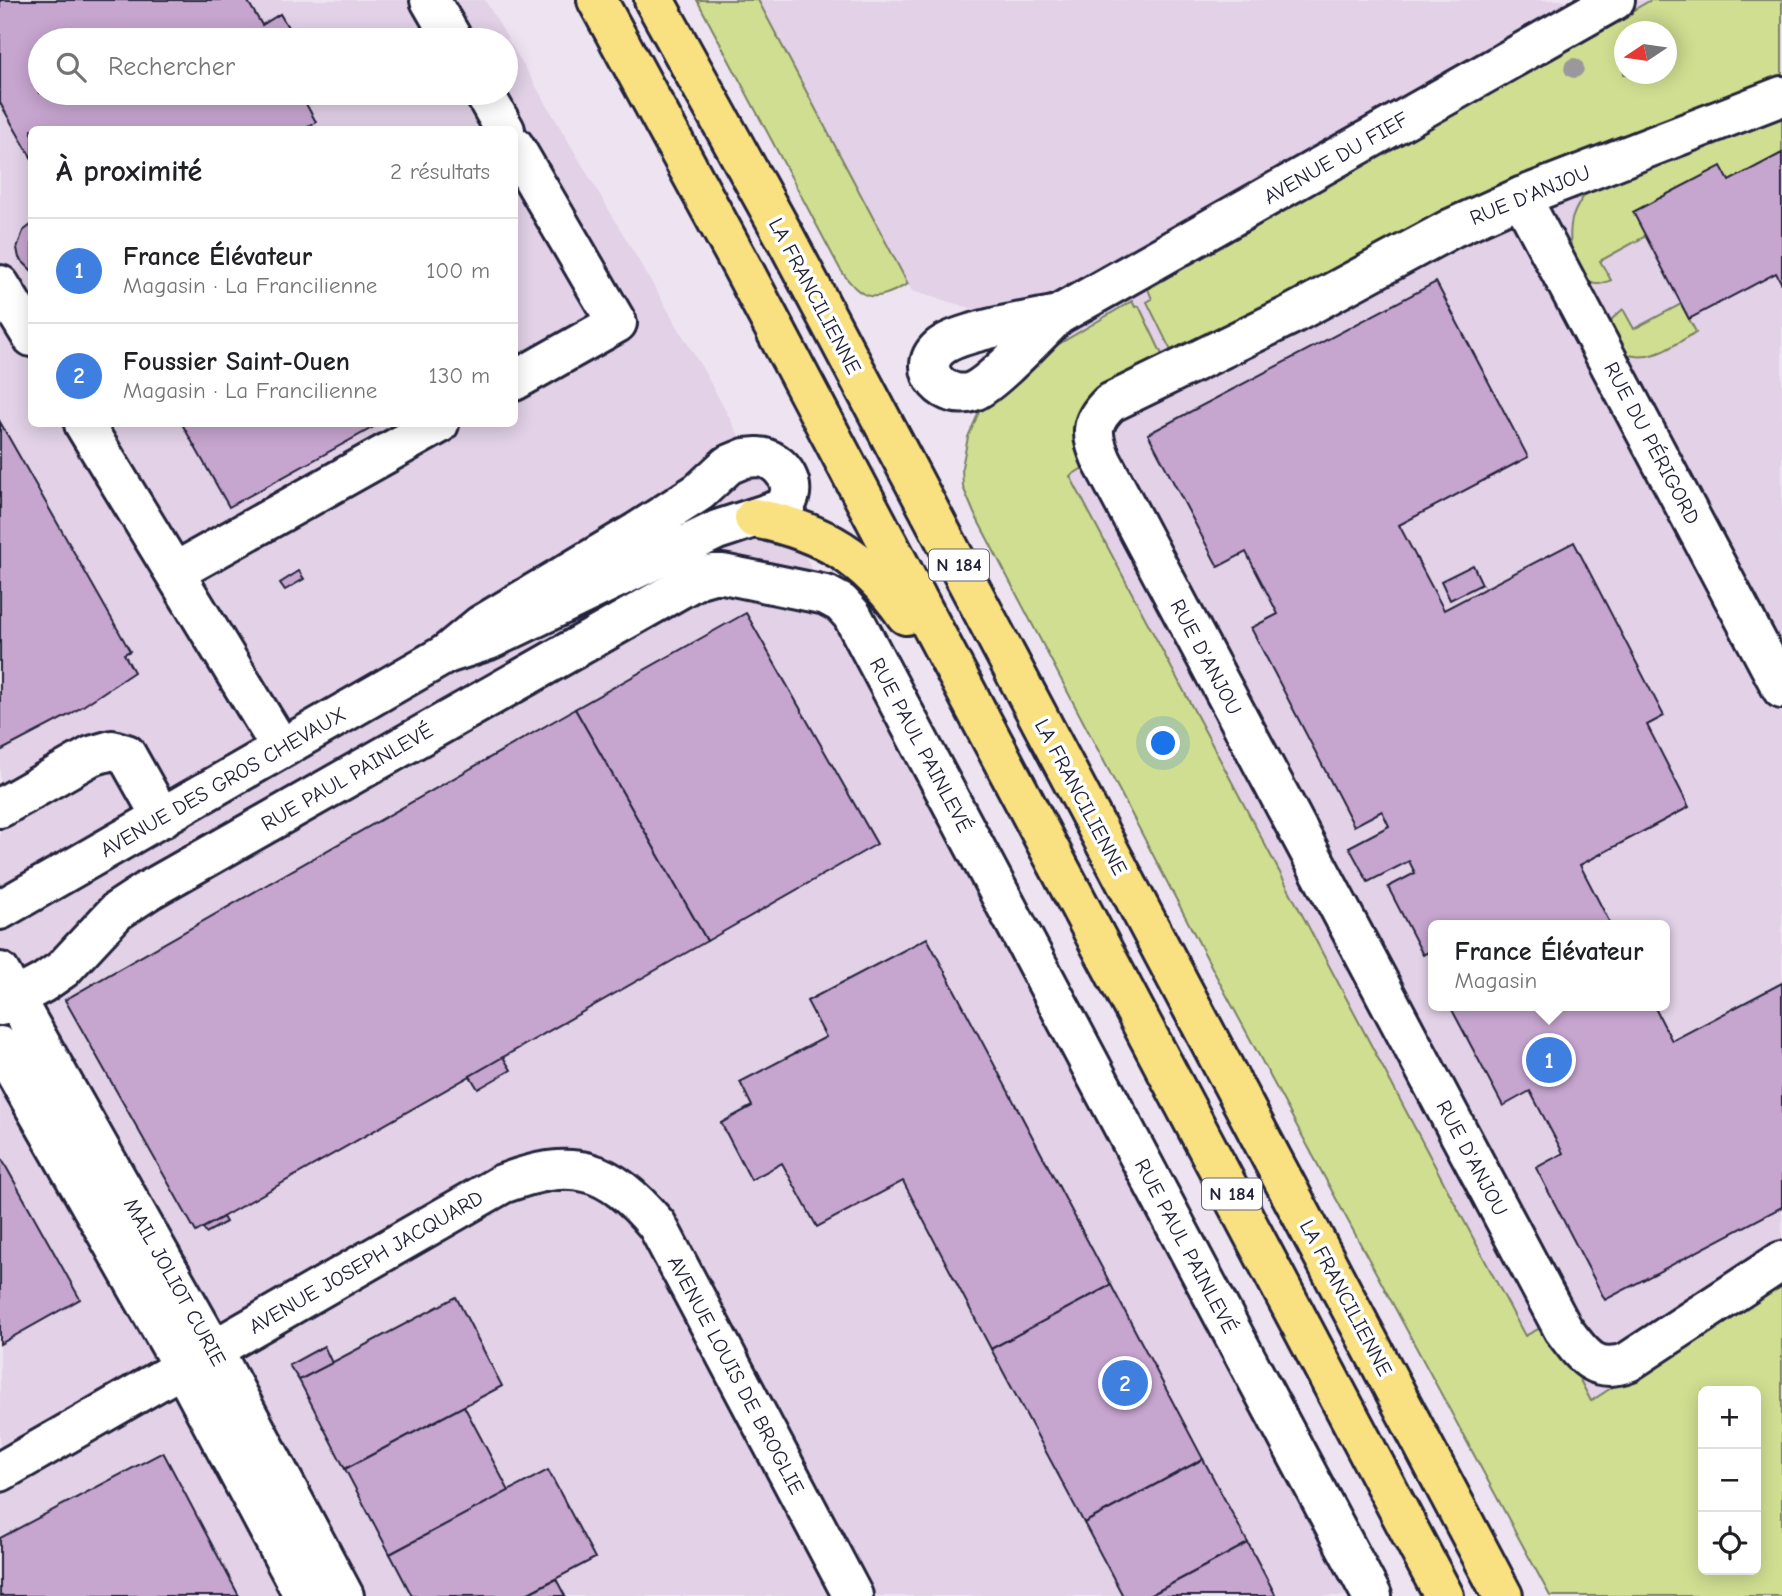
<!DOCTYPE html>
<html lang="fr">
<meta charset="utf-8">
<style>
:root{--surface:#fff;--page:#f2f2f2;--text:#202124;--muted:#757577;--line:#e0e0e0;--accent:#1f6fb2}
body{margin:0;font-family:"Comic Neue",sans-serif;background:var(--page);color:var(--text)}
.controls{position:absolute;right:21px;bottom:21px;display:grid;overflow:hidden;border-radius:10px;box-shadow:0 4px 18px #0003}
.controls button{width:63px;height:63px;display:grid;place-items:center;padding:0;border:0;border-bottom:2px solid var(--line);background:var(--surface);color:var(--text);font:35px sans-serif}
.compass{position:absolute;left:1614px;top:21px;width:63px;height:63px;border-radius:50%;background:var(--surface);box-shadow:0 4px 18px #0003;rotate:257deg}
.you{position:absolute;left:1164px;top:744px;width:24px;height:24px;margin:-18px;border:5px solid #fff;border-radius:50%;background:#1a73e8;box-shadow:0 0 0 10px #1a73e833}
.badge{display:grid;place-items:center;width:46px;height:46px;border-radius:50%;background:var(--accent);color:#fff;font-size:23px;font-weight:700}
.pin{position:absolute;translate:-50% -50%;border:4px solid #fff;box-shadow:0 2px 7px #0006}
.popup{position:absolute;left:1428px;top:920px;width:242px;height:91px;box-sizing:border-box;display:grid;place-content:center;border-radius:10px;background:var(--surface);filter:drop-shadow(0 2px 5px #0005);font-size:23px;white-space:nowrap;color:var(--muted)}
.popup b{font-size:26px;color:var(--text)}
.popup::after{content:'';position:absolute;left:50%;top:100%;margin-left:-14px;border:14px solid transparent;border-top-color:var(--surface)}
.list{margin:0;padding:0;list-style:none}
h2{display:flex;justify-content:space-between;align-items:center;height:91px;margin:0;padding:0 28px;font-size:30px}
h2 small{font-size:23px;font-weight:400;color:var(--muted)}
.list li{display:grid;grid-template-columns:46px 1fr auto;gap:21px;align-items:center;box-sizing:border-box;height:105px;padding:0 28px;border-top:2px solid var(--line)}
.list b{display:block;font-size:26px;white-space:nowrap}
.list p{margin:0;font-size:23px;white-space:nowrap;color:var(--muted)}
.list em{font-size:23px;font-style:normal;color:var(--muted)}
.icon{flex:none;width:38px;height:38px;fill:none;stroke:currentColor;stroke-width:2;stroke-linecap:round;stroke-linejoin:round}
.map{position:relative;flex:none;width:1782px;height:1596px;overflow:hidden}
.search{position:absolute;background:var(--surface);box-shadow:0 4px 18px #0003;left:28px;top:28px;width:490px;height:77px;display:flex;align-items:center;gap:18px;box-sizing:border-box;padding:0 24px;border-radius:38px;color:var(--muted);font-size:26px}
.panel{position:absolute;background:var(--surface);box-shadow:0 4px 18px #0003;left:28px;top:126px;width:490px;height:301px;border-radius:10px}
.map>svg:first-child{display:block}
.built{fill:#e2d1e7;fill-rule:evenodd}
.green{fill:#d0de91;stroke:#798066;stroke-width:2;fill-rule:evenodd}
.building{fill:#c6a5cf;stroke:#22223b;stroke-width:2}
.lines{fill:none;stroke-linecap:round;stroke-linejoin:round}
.minor-casing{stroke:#22223b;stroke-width:44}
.highway-casing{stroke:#22223b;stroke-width:44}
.minor{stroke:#fff;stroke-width:38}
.highway{stroke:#f9e181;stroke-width:38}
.tree{fill:#9a989b}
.labels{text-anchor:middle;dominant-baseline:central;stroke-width:7;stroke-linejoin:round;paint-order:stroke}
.shield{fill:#fff;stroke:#646476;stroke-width:2}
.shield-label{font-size:19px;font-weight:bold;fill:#22223b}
.street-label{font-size:21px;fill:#22223b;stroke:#fff}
</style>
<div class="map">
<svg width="1782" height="1596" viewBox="0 0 1782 1596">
<rect width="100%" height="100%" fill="#eee4f1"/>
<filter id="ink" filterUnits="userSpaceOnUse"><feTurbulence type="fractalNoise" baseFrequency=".0143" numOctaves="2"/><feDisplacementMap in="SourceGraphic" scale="14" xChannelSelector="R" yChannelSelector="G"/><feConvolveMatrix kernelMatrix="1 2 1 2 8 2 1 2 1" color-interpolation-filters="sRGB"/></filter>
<g filter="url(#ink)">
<g class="built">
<path d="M0,0h485l220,373 666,1223h-1371zM40,40h466v53h-466zM32,130h482v294h-482z"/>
<path d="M758,0h1024v1596h-163l-46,-171 -520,-980 -76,-135 -65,-19zM1624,32h42v42h-42zM1434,925h230v81h-230zM1703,1391h53v179h-53z"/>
</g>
<g class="green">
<path d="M697,0h61l150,284c-34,18 -45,19 -68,-15z"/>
<path d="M1651,0h131v84l-241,83 -31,14 -334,180 -29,-59 5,-3 -4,-10zM1624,32h42v42h-42z"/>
<path d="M1782,113v40l-136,83 -46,25 11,19c-36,19 -45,-36 -39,-61 4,-13 11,-23 20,-33z"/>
<path d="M1132,301l3,6 4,-1 28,59 -60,28 -18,71 -19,12 455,860 25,-13 41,78 191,-124v319h-232l-330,-613 -246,-470 -11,-26 -1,-20 6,-30 17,-39 47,-38zM1703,1391h53v179h-53z"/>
<path d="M1681,304l15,28c-22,13 -44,31 -70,22l-16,-28 2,-7 11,-10 11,20z"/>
</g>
<g class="building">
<polygon points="0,0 247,0 262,25 280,14 292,34 282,40 40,40 40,93 300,93 316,122 303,130 32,130 32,159 0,103"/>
<polygon points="1782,153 1782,284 1776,273 1689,319 1633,212 1721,166 1729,181"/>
<polygon points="31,225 32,225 32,271 19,258 17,248 23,231"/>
<polygon points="1436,282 1528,457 1399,525 1444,610 1574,542 1664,716 1647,725 1689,807 1580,865 1611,925 1434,925 1434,949 1423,955 1388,887 1415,873 1409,861 1368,882 1349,847 1389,826 1382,811 1354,826 1251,628 1278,614 1246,552 1218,567 1148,434"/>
<polygon points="0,422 130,651 124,654 134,672 71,714 0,751"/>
<polygon points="182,424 379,424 229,507"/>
<polygon points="1473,565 1482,584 1450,600 1441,581"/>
<polygon points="299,571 304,579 285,590 280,583"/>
<polygon points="746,613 877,844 707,941 575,709"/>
<polygon points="575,709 707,941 196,1232 65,1000"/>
<polygon points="927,938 1111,1285 991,1349 903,1181 817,1227 782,1163 751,1180 721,1123 752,1106 740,1082 826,1037 807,1001"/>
<polygon points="1782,983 1782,1207 1605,1300 1536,1168 1563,1153 1530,1091 1503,1106 1450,1006 1654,1006 1672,1041"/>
<polygon points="503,1057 511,1070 478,1089 470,1076"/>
<polygon points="0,1156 80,1299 0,1344"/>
<polygon points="223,1217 226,1222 206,1233 203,1228"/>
<polygon points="1111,1285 1203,1459 1084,1523 991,1349"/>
<polygon points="456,1297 502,1386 345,1469 299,1380"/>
<polygon points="324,1346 332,1363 299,1380 289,1365"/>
<polygon points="464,1406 509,1491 390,1554 345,1469"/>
<polygon points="163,1452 239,1596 0,1596 0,1538"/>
<polygon points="1203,1459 1248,1543 1149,1596 1123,1596 1084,1523"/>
<polygon points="548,1470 595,1558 523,1596 412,1596 390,1554"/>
<polygon points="1248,1543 1276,1596 1149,1596"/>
<polygon points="556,1579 565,1596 523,1596"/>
</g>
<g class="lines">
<g class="minor-casing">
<g id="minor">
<polyline points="430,0 453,40"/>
<polyline points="484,93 505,130"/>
<path d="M1782,96l-261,101 -69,31 -163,88 -179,87c-21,20 -19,32 -8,58l461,868c19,25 31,46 65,33l154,-101"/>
<polyline points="514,146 617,323 514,381"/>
<polyline points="1521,197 1782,689"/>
<polyline points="0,285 32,337"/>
<polyline points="1058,315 1615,0"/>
<path d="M1058,315c-18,17 -64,67 -84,76 -28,12 -60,-21 -35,-43 19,-17 92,-27 119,-33z"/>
<polyline points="84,424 281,748"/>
<path d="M758,457c24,1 45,33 23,52l-64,21 -228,110 -43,14 35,-29 156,-93 62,-40 29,-27 17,-7z"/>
<polyline points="175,572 439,424"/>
<polyline points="0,808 91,756 112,750 126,754 162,818"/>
<polyline points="0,910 446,654"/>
<polyline points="0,972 213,1349 344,1596"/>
<polyline points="0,1006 43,983 63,969 117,911 149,890 699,578 713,574 723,574 826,595 841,603 852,615 1372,1596"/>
<polyline points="0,1046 172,1348 304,1596"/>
<path d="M0,1472l502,-288c72,-27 106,-17 155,41l196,371"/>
</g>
</g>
<g class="highway-casing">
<g id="highway">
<polyline points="597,0 742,267 1444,1596"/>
<polyline points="654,0 786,239 1503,1596"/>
<path d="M754,518c69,13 112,40 152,97"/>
</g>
</g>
<use href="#minor" class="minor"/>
<use href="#highway" class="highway"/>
</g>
<circle class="tree" cx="1574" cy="68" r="10"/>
</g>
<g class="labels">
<g class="shield">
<rect x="929" y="549.5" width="60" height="31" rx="5"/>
<rect x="1202" y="1178.5" width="60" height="31" rx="5"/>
</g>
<g class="shield-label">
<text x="959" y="565">N 184</text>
<text x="1232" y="1194">N 184</text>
</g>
<g class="street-label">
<text transform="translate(1336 158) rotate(-30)">AVENUE DU FIEF</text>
<text transform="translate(1530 195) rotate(-22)">RUE D'ANJOU</text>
<text transform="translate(815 296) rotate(62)">LA FRANCILIENNE</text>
<text transform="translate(1652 443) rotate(62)">RUE DU PÉRIGORD</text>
<text transform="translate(1206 657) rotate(62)">RUE D'ANJOU</text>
<text transform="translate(921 745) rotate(62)">RUE PAUL PAINLEVÉ</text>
<text transform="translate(347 777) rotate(-30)">RUE PAUL PAINLEVÉ</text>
<text transform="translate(223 782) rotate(-30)">AVENUE DES GROS CHEVAUX</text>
<text transform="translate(1081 797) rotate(62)">LA FRANCILIENNE</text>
<text transform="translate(1472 1158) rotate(62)">RUE D'ANJOU</text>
<text transform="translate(1186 1246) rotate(62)">RUE PAUL PAINLEVÉ</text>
<text transform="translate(366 1262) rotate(-30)">AVENUE JOSEPH JACQUARD</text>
<text transform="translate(175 1282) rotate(61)">MAIL JOLIOT CURIE</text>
<text transform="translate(1346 1298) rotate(62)">LA FRANCILIENNE</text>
<text transform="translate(736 1375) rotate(62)">AVENUE LOUIS DE BROGLIE</text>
</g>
</g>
</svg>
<div class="controls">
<button>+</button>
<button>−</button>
<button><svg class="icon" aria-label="locate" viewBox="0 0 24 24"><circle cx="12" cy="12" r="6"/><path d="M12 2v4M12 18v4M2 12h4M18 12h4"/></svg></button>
</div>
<svg class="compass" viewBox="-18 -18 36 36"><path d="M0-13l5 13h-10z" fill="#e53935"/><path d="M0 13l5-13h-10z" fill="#757577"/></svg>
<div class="you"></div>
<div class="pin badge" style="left:1549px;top:1060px;background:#3f7fe0">1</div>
<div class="popup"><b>France Élévateur</b>Magasin</div>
<div class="pin badge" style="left:1125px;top:1383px;background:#3f7fe0">2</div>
<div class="search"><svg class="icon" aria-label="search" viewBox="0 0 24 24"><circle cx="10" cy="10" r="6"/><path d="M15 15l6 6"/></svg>Rechercher</div>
<section class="panel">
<h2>À proximité<small>2 résultats</small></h2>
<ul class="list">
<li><span class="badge" style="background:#3f7fe0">1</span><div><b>France Élévateur</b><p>Magasin · La Francilienne</p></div><em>100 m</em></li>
<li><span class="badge" style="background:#3f7fe0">2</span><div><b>Foussier Saint-Ouen</b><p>Magasin · La Francilienne</p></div><em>130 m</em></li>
</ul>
</section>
</div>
